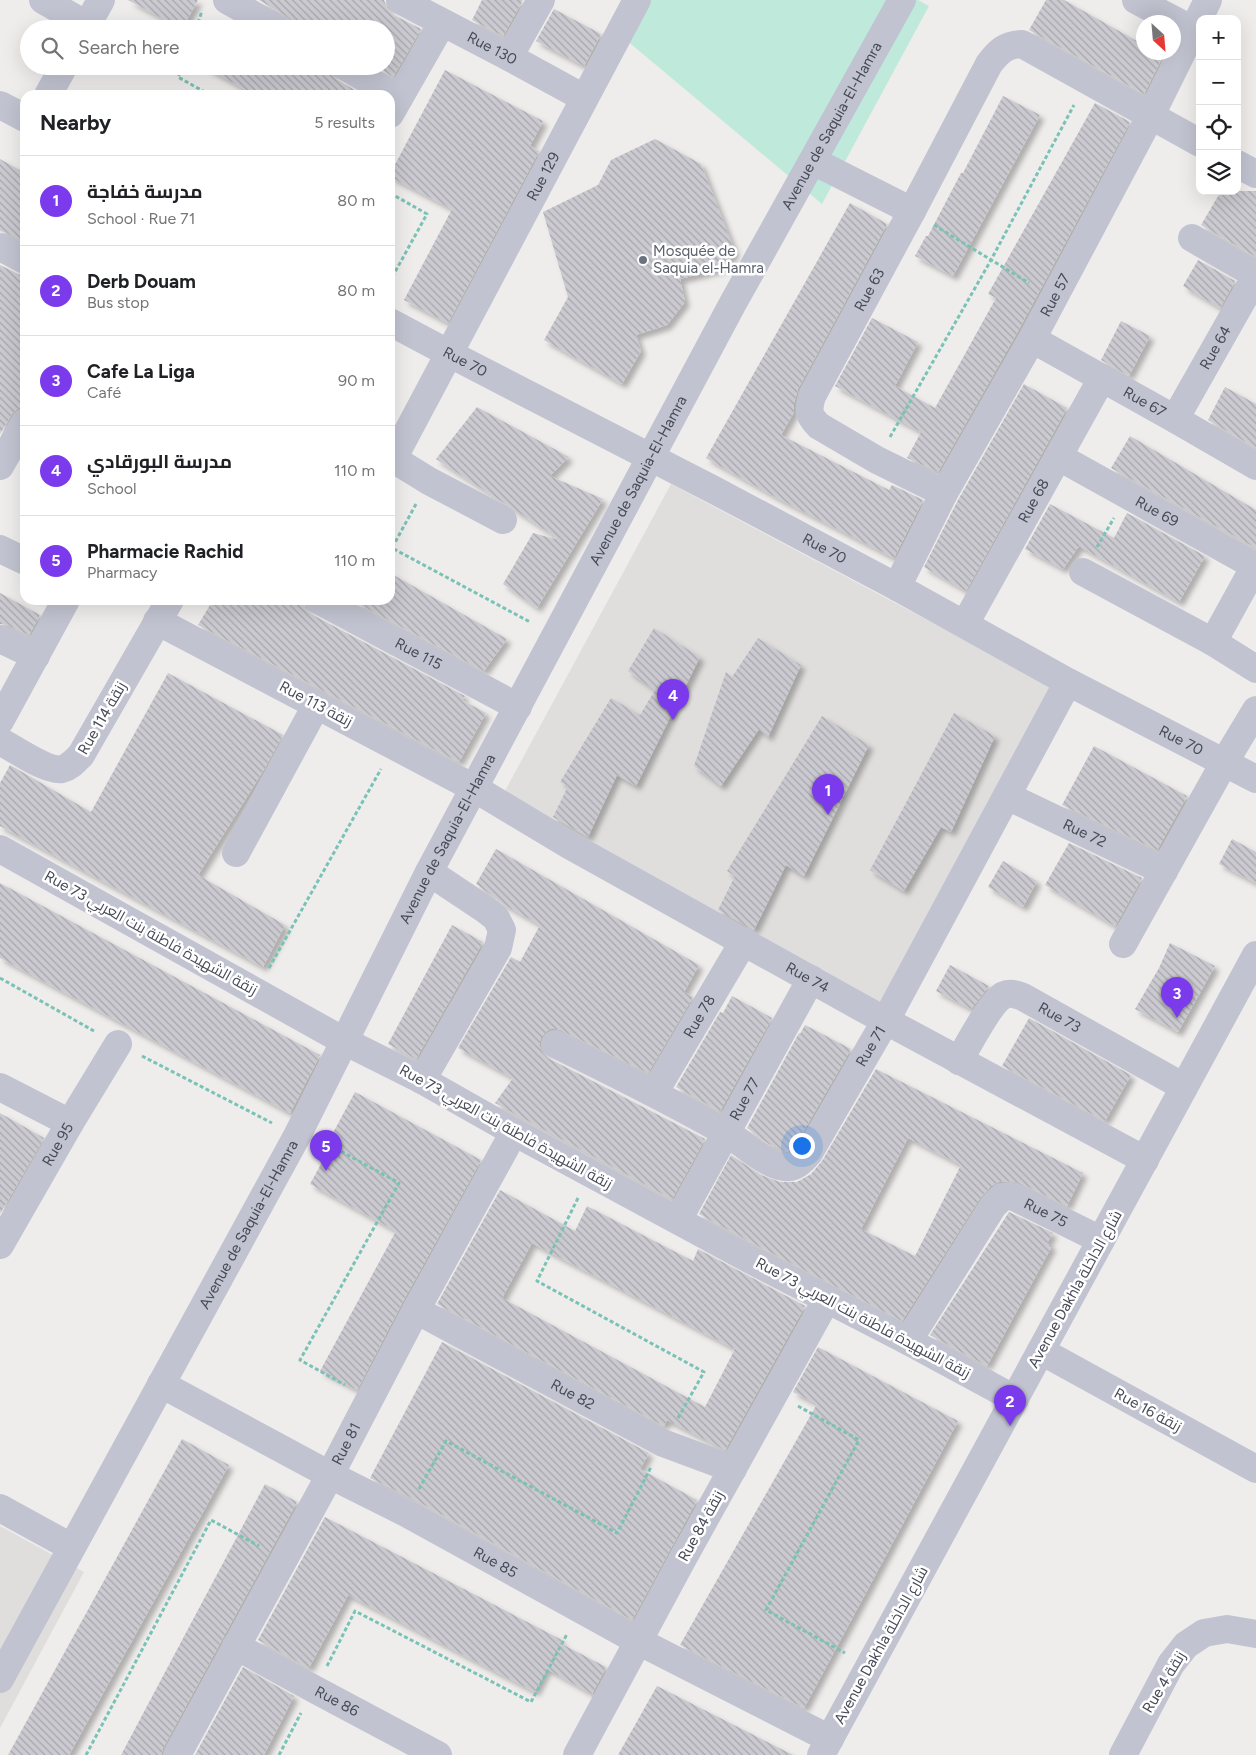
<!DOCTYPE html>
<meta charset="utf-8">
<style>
:root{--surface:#fff;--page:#f2f2f2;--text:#202124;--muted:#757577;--line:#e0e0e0;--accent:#7c3aed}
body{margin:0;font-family:Figtree,Cairo,sans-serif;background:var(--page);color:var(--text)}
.controls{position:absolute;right:15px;top:15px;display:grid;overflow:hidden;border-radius:10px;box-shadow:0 5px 20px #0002}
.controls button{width:45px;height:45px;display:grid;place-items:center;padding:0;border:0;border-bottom:1px solid var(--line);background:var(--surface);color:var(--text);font:25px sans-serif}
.compass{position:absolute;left:1136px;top:15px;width:45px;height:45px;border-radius:50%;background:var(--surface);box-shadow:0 5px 20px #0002;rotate:154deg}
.you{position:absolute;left:801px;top:1145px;width:18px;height:18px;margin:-12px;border:4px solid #fff;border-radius:50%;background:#1a73e8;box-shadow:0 0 0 8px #1a73e833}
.badge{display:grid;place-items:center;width:32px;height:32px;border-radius:50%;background:var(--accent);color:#fff;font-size:16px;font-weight:700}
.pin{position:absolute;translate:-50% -41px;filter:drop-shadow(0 1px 2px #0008)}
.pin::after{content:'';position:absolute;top:26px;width:18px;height:15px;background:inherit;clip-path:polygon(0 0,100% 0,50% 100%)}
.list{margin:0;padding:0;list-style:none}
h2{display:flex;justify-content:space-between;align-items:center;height:65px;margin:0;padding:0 20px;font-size:21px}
h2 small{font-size:16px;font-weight:400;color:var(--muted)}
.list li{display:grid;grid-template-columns:32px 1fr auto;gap:15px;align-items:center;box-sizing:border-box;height:90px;padding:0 20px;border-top:1px solid var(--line)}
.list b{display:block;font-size:19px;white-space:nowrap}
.list p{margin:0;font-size:16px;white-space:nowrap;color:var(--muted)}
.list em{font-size:16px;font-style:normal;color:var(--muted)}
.icon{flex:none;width:28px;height:28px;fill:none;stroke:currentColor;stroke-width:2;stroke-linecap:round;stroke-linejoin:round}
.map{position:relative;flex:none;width:1256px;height:1755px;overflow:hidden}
.search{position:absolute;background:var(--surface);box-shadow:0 5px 20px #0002;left:20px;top:20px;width:375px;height:55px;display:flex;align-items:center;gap:12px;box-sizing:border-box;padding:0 18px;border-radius:28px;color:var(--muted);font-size:19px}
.panel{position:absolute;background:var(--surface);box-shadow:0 5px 20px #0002;left:20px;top:90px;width:375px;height:515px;border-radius:15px}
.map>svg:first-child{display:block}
.education{fill:#dfdedd}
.green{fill:#bee9db}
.building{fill:url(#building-back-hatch);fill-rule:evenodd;filter:url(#shadow)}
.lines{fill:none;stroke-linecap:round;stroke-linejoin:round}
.path{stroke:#7ac2b5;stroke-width:3;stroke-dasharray:4 2.5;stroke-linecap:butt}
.minor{stroke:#c1c4d0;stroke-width:28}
.worship-dot{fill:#6b7280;stroke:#fff;stroke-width:2}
.labels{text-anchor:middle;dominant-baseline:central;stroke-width:5;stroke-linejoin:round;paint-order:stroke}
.street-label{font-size:15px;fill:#474a57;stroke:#fff}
.worship-label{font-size:15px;fill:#5b616d;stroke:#fff;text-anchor:start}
</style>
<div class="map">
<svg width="1256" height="1755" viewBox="0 0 1256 1755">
<defs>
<pattern id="building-back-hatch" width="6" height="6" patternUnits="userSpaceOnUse" patternTransform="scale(1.25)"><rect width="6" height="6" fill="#cbcad0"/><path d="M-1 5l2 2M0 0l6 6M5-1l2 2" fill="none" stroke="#a7a6ac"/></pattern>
<filter id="shadow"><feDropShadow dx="4.5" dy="4.5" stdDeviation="2.5" flood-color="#0004"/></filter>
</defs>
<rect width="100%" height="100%" fill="#efedec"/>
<g class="education">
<polygon points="671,484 1071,696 890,1037 742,957 499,802"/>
<polygon points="0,1526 84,1572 0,1728"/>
</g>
<polygon class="green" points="646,0 918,0 929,6 822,204 625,39"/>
<g class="building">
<polygon points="128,0 198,0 182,29"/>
<polygon points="259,0 384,0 387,8 392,14 421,29 393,77 376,66 386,66 386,29 294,29 292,22 286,16"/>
<polygon points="482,0 523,0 503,36 472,20"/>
<polygon points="1046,0 1064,0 1144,45 1144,52 1156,52 1163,56 1144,94 1029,30"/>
<polygon points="554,9 601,34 584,66 536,41"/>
<polygon points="203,66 328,66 331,74 336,79 363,95 255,95"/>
<polygon points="445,70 543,121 530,146 539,151 448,323 404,300 452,209 390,177 390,174"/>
<polygon points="1003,96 1040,115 953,276 915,256 926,236 928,236 961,173 963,173"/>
<polygon points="1095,103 1130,122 1018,331 938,472 907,458 921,432 835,386 872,318 918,342 895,386 935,408 996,298 988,294"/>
<polygon points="655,139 701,164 735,252 723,268 680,279 685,302 667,325 636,335 641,351 622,384 544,340 568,297 543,212 598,185 611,160"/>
<polygon points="0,159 25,173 25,242 7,233 0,231"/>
<polygon points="1221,191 1256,191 1256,257 1201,225"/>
<polygon points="850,203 887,224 798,389 794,403 794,412 781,435 889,490 892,485 923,500 894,558 779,499 706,458"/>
<polygon points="1198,260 1235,281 1220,308 1183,286"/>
<polygon points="0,265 18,274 25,276 25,406 18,408 12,414 0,434"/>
<polygon points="1121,321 1150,336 1129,376 1101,360"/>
<polygon points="1024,384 1067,408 966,591 924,567 958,500"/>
<polygon points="1225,387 1256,404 1256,448 1208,420"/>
<polygon points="477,407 569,457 550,476 603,499 537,608 503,584 533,533 555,539 556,537 436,459"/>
<polygon points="1130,436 1256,510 1256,548 1111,468"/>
<polygon points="1050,504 1114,538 1127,513 1205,556 1179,602 1079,546 1063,569 1025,549"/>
<polygon points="390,573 507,639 484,671 351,600 390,600"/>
<polygon points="0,593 40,615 29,635 7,625 0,624"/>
<polygon points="213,600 302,600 305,608 311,614 465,696 462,700 486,713 459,762 198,625"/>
<polygon points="654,628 700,657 636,786 617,775 588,837 553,817 568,786 560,782 611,698 640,715 655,690 628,671"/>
<polygon points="758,638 801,665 768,737 759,729 721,786 694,766 726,672 732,677"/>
<polygon points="168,673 283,735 263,771 198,875 285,925 263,967 0,826 0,783 10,765 91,812"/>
<polygon points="954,713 995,736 951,832 941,827 904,891 870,870"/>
<polygon points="822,716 869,745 804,876 786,865 754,930 718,910 735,876 727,871"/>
<polygon points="1094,746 1187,796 1157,850 1062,805"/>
<polygon points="1232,839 1256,852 1256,883 1219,864"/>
<polygon points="1069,843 1142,878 1115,926 1045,885"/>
<polygon points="496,849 699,965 684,992 693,997 648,1073 561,1030 553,1028 547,1031 541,1037 539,1045 542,1052 548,1058 705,1139 672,1199 495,1103 513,1078 458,1048 511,957 520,962 540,925 503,904 476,884"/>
<polygon points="1003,861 1037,881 1023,907 988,887"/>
<polygon points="0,883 320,1055 290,1113 0,958"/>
<polygon points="452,925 483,942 416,1059 388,1044"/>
<polygon points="1170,943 1215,966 1178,1032 1135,1009 1159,968"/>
<polygon points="950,965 989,986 971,1009 936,991"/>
<polygon points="732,996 772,1018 720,1111 676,1087 720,1012 723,1013"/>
<polygon points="1029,1018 1131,1075 1105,1121 1002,1066"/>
<polygon points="805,1025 851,1049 796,1144 787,1152 769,1144 747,1128 799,1033 800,1034"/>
<path d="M876,1069l207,104 -16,33 -49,-24 -18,-1 -9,5 -11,12 -78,123 -146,-76 -57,-31 32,-59 30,20 19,7h17l14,-8 11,-13zM908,1138l53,27 -46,91 -54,-27z"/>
<polygon points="355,1092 481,1160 402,1303 357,1390 320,1371 396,1231 310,1184 332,1144 328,1142"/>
<polygon points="0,1113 44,1138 0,1214"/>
<path d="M500,1190l75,41 12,-25 106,55 5,-12 107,57 -80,144 -58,-30 -3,6 -227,-122zM532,1243l203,106 -30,58 -203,-109z"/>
<polygon points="1009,1212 1053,1233 1047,1243 1052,1246 987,1366 930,1335"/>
<polygon points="442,1342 649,1453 640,1469 697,1500 632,1620 414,1499 370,1478"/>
<polygon points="818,1347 958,1421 804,1708 680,1645 817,1404 793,1392"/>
<polygon points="182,1439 229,1465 69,1755 8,1755"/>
<polygon points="265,1484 297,1502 163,1748 161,1755 121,1755"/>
<polygon points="325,1517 562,1640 560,1643 606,1667 592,1694 547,1669 535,1692 348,1595 309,1668 258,1640"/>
<polygon points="243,1667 294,1696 264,1755 195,1755"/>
<polygon points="657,1686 793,1755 618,1755"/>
</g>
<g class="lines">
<g class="path">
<polyline points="196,29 202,11"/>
<polyline points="182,66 178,77 210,95"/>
<polyline points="390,193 427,214 390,281"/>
<polyline points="934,225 1029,283"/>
<polyline points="890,437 991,260 1074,105"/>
<polyline points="416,504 392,548 530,622"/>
<polyline points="1097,547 1114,518"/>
<polyline points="269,968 381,769"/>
<polyline points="0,978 94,1031"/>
<polyline points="142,1056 272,1123"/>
<polyline points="324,1142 399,1183 300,1360 345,1385"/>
<polyline points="578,1198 537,1281 704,1372 678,1418"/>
<polyline points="798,1406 859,1440 766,1610 845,1653"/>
<polyline points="419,1489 446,1441 617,1533 651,1467"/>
<polyline points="327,1666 355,1611 531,1702 567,1634"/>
<polyline points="86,1755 211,1520 259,1546"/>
<polyline points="279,1755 301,1713"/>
</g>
<g class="minor">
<polyline points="43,0 87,25"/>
<polyline points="227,0 278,29"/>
<path id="s1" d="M400,0l109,57 75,41"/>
<polyline points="1136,0 1193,30"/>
<polyline points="85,29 101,0"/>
<polyline points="509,57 541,0"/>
<polyline points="344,66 399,98"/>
<polyline points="48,95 64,66"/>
<polyline points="0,105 25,118"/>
<polyline points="390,114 442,23"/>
<polyline points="813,161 912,211"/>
<polyline points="1237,164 1256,174"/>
<polyline points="1192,238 1256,275"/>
<polyline points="0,247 25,260"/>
<path id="s2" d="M390,322l60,32 264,136 183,97 171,95 188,97"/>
<path id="s3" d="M1032,339l143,80 81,47"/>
<path id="s4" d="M1175,419l81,-143"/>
<polyline points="390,457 429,481 503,520"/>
<path id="s5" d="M1059,457l196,109"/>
<path id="s6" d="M393,459l244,-459"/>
<polyline points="0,466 25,422"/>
<path id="s7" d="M944,493l-67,-33 -58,-34c-11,-11 -11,-15 -7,-30l100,-185 77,-147c10,-13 16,-19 33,-20l178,99"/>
<polyline points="0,549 25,561"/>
<polyline points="1083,572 1213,642 1256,669"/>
<path id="s8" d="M897,587l47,-94 88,-154 119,-224 57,-115"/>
<path id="s9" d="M318,600l200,107"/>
<path id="s10" d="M157,621l317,167 95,57 295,164 281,151"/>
<path id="s11" d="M965,624l137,-246"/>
<polyline points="0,639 36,656"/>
<polyline points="1213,642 1256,564"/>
<polyline points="0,721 66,600"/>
<path d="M0,741c13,7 48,31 62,28 8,-2 13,-8 19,-14l89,-155"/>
<path id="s12" d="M1007,796l157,75"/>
<polyline points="0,849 344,1041 422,1080 514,1132 749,1259 908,1341 1015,1399"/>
<polyline points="236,853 317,704"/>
<polyline points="1123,944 1224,763 1256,710"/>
<path id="s13" d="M555,1044c57,28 114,56 170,88 17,10 39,32 59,35 11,2 18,-6 25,-14l77,-133 182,-338"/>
<path id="s14" d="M959,1061c8,-14 32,-60 45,-66 6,-3 13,0 19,2l161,90"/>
<polyline points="422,1080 498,948 502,930 496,918 483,908 429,872"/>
<polyline points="0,1087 70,1123"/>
<path id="s15" d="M654,1093l90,-152"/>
<path id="s16" d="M678,1220l133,-241"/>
<path id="s17" d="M0,1245l70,-122 48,-79"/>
<path id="s18" d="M416,1310l247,133 70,26"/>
<path id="s19" d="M908,1341l85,-135 9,-9 10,-1 89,44"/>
<polyline points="1041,1351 1256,1469"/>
<path id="s20" d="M161,1384l169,91 76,38 232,128 192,98"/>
<polyline points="0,1508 71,1547"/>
<path id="s21" d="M236,1646l78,43 124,66"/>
<path id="s22" d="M0,1679l297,-543 132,-264 304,-569 169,-303"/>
<path id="s23" d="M177,1755l153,-280 86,-165 98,-178"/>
<polyline points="577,1755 682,1560 827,1299"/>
<polyline points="821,1755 1256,955"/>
<polyline points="1123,1755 1171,1664 1186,1645 1204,1633 1227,1629 1256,1634"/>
</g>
</g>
<circle class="worship-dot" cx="643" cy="260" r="5"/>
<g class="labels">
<g class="street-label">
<text stroke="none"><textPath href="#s1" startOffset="104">Rue 130</textPath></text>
<text stroke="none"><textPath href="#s22" startOffset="1762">Avenue de Saquia-El-Hamra</textPath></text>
<text stroke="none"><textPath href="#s6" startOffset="320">Rue 129</textPath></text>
<text stroke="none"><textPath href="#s7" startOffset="296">Rue 63</textPath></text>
<text stroke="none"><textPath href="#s8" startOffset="332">Rue 57</textPath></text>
<text stroke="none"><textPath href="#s4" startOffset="82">Rue 64</textPath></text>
<text stroke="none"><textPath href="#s2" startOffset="85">Rue 70</textPath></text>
<text stroke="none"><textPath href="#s3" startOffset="129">Rue 67</textPath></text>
<text stroke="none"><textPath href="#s22" startOffset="1358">Avenue de Saquia-El-Hamra</textPath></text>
<text stroke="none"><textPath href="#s11" startOffset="141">Rue 68</textPath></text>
<text stroke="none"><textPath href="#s5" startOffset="112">Rue 69</textPath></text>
<text stroke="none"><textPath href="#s2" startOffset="490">Rue 70</textPath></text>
<text stroke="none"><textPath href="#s9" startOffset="114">Rue 115</textPath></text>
<text transform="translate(316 704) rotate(28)">Rue 113 زنقة</text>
<text transform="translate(102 718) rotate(-60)">Rue 114 زنقة</text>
<text stroke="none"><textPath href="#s2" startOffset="895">Rue 70</textPath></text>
<text stroke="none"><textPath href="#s12" startOffset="86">Rue 72</textPath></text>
<text stroke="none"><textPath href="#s22" startOffset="952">Avenue de Saquia-El-Hamra</textPath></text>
<text transform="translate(151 933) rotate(29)">Rue 73 زنقة الشهيدة فاطنة بنت العربي</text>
<text stroke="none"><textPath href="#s10" startOffset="742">Rue 74</textPath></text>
<text stroke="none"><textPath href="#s15" startOffset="89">Rue 78</textPath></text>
<text stroke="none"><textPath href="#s14" startOffset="142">Rue 73</textPath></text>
<text stroke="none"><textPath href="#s13" startOffset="414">Rue 71</textPath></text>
<text stroke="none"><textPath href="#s16" startOffset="138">Rue 77</textPath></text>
<text transform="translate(506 1127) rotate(29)">Rue 73 زنقة الشهيدة فاطنة بنت العربي</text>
<text stroke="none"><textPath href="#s17" startOffset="116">Rue 95</textPath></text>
<text stroke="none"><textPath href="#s19" startOffset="220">Rue 75</textPath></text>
<text stroke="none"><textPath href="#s22" startOffset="518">Avenue de Saquia-El-Hamra</textPath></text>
<text transform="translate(1075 1289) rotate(-61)">Avenue Dakhla شارع الداخلة</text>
<text transform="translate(863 1318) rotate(28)">Rue 73 زنقة الشهيدة فاطنة بنت العربي</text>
<text stroke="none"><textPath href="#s18" startOffset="178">Rue 82</textPath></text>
<text transform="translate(1148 1410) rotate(29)">Rue 16 زنقة</text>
<text stroke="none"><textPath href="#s23" startOffset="354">Rue 81</textPath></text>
<text transform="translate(701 1526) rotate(-61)">Rue 84 زنقة</text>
<text stroke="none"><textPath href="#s20" startOffset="379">Rue 85</textPath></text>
<text transform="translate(881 1645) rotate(-61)">Avenue Dakhla شارع الداخلة</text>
<text transform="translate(1164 1682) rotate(-59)">Rue 4 زنقة</text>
<text stroke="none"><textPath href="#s21" startOffset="115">Rue 86</textPath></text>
</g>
<g class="worship-label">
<text x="653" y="251">Mosquée de<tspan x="653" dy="17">Saquia el-Hamra</tspan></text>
</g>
</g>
</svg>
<div class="controls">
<button>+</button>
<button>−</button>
<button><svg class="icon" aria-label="locate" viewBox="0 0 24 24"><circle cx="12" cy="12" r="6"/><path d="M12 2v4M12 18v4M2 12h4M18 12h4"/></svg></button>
<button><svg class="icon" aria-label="layers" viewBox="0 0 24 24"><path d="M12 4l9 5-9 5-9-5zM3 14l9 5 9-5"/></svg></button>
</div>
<svg class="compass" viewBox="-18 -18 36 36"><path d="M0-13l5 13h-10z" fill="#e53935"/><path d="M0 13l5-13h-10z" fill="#757577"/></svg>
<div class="you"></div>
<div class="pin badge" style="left:828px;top:815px">1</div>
<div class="pin badge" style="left:1010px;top:1426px">2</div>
<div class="pin badge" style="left:1177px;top:1018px">3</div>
<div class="pin badge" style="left:673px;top:720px">4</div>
<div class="pin badge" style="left:326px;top:1171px">5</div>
<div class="search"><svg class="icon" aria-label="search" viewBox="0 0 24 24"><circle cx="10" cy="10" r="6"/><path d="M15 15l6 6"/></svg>Search here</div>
<section class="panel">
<h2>Nearby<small>5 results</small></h2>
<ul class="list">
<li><span class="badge">1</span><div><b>مدرسة خفاجة</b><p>School · Rue 71</p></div><em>80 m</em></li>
<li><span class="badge">2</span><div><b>Derb Douam</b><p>Bus stop</p></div><em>80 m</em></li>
<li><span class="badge">3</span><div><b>Cafe La Liga</b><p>Café</p></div><em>90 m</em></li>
<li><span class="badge">4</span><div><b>مدرسة البورقادي</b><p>School</p></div><em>110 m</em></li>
<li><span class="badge">5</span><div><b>Pharmacie Rachid</b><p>Pharmacy</p></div><em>110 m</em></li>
</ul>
</section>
</div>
